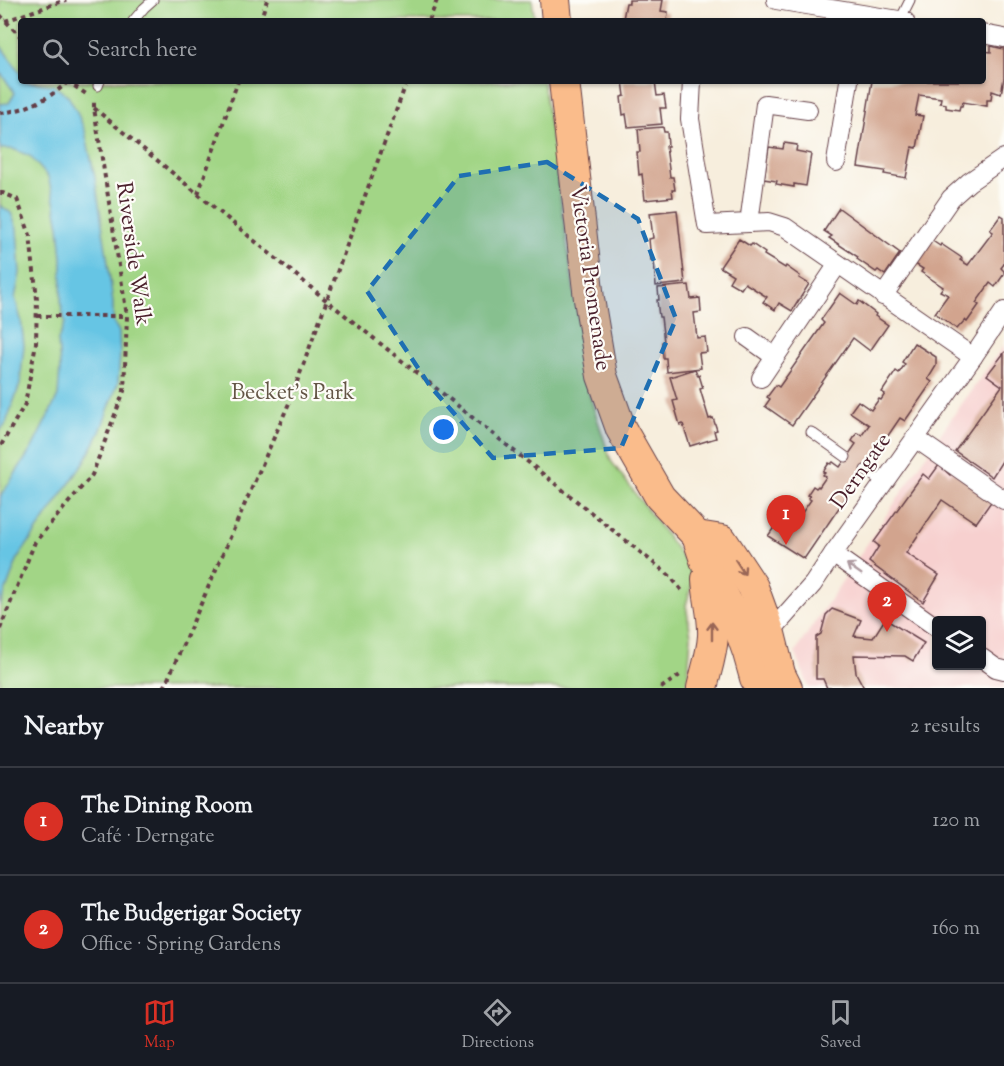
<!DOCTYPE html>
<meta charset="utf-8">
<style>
:root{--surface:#171b24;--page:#242831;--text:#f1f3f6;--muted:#9ea1a6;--line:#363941;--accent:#d93025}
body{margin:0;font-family:"Sorts Mill Goudy",serif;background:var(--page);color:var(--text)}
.controls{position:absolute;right:18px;bottom:18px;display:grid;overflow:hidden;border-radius:6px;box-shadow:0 2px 4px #0004}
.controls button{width:54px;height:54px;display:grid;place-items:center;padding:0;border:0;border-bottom:2px solid var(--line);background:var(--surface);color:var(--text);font:30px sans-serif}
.you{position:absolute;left:444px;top:430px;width:21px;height:21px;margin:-15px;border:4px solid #fff;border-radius:50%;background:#1a73e8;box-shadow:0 0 0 9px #1a73e833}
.badge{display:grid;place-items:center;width:39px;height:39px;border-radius:50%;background:var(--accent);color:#fff;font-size:20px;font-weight:700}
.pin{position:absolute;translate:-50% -50px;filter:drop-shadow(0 2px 3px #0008)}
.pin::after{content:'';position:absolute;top:32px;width:21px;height:18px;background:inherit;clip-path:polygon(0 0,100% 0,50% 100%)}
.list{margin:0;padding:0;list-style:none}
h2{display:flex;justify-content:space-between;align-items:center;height:78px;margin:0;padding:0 24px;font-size:26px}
h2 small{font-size:20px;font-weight:400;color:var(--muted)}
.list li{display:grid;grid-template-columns:39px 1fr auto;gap:18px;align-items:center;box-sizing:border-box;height:108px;padding:0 24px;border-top:2px solid var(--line)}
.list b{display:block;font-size:22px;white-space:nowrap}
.list p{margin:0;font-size:20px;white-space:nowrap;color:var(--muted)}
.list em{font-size:20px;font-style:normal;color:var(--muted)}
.icon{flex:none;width:33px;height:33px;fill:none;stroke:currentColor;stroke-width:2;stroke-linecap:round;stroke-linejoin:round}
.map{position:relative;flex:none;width:1004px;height:688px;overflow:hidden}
.search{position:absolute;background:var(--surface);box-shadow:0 2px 4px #0004;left:18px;right:18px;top:18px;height:66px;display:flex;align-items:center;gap:15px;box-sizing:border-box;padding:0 21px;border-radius:6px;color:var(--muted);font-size:22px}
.sheet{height:294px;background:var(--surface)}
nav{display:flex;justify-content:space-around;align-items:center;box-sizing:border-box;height:84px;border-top:2px solid var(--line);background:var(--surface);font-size:16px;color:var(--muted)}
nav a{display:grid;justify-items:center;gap:3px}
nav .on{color:var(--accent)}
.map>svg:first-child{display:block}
.built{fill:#f7d0cf;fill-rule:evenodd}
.green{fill:#a2d586;stroke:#767a58;stroke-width:1.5}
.water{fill:#66c5e4;stroke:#587288;stroke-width:1.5}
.building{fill:#d2a48e}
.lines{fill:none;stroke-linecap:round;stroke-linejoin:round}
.service-casing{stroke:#643e46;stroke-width:11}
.minor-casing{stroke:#643e46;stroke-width:20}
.primary-casing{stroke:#643e46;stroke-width:32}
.path{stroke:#643e46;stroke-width:4;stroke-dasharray:4.5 4.5;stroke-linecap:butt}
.service{stroke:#fff;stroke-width:9}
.minor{stroke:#fff;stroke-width:18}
.primary{stroke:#fabc8b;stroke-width:30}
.path-bridge{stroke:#643e46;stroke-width:4;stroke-dasharray:4.5 4.5;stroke-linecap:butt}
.oneway{stroke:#996656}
.oneway2{stroke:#ae9aa0}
.marked{fill:#1f6fb2;fill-opacity:0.2;stroke:#1f6fb2;stroke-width:4.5;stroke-dasharray:12 8;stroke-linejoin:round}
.labels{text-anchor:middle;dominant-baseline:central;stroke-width:4.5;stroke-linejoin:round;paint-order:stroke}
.street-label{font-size:22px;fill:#4a1f2b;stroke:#fdfcf7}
.park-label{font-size:22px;fill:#645646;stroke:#fdfcf7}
</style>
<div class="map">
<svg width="1004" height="688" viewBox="0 0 1004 688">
<rect width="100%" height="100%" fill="#fdfcf7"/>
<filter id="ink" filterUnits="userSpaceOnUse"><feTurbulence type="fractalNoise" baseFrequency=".0167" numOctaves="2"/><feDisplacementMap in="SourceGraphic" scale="12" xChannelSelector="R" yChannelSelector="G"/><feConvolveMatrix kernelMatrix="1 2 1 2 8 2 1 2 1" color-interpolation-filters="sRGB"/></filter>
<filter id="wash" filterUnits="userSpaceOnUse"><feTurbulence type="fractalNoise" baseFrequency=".008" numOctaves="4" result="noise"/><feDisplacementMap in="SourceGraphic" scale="24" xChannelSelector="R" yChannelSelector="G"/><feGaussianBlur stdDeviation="1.35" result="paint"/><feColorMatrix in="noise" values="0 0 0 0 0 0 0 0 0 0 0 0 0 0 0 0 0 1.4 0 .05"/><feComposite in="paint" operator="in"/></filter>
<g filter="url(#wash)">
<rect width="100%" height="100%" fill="#f7eedd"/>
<path class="built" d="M1004,345v343h-195l-14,-36 153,-229zM936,620h46v46h-46z"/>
<polygon class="green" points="0,0 532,0 535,21 21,21 21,81 543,81 589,394 611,461 695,574 686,605 691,636 687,688 0,688"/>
<g class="water">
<polygon points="0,45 21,74 21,81 53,85 68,96 76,110 85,131 95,178 107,256 113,303 113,321 119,332 120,355 118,383 100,432 85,461 18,558 0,606 0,497 32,448 58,396 60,368 58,340 65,323 61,304 62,258 59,226 54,201 48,177 30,156 13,149 0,149 0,104 9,103 15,93 0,72"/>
<polygon points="0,205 11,213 17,229 20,273 15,298 21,320 24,345 20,384 6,423 0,431"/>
</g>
<g id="blocks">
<g class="building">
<polygon points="629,0 663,0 661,11 668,12 667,21 625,21 626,20 623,19 626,3 629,3"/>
<polygon points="991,46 1004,49 1004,78 1001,94 992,91 991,100 987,100 987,106 963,102 962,106 960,106 959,110 946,108 946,104 940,103 941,98 919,95 915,115 923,116 917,148 912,147 906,178 884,174 885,171 858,167 872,81 983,81 983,51 991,52"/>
<polygon points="623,81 655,81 657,96 664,95 666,108 660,108 662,124 628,127 626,114 623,115 621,97 625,96"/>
<polygon points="663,127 664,132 667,132 668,146 666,146 670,177 673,177 675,190 672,190 673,197 645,200 642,174 639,175 637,152 640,152 638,129"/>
<polygon points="784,143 797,145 796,151 811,154 806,186 794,184 794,187 776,184 777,181 764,179 769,147 783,149"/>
<polygon points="839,208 900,253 885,275 878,270 876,272 857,259 858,257 829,238 832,236 824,231"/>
<polygon points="677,210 685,283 656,286 654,261 651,261 649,239 653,238 650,213"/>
<polygon points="1001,215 1004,217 1004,264 1001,268 1004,271 1004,274 995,287 990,283 976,303 979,305 967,322 965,320 957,329 935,313 948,295 940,291 943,287 921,272 923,269 912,262 928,238 940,246 941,244 962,258 960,260 968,265 993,232 990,230"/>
<polygon points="739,239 750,246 752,244 765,253 764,255 785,268 786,266 800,276 799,278 809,284 792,311 779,303 775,310 763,302 767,297 745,283 741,289 729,282 733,275 720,267"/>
<polygon points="689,285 691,299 700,298 701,312 694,313 697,338 705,337 707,352 699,353 701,368 667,372 666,358 663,358 662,342 664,342 661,317 659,317 657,300 659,300 658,288"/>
<polygon points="840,293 857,305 859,301 876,314 875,316 888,325 870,351 853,338 792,425 765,406 770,399 767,397 776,385 779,387 824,323 821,320"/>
<polygon points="914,343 936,357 936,366 928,379 932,382 905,421 900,418 804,559 768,536 780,519 792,527 811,500 808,498 810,496 807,495 813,486 816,488 818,486 819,487 826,477 823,475 825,473 823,472 829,463 831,464 833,462 840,467 856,444 852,441 857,433 862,435 869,425 850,412 858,401 871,410 879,399 881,400 885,394 882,392 896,371 899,373 905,364 902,362"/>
<polygon points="1004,353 1004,458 992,477 955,451 1002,386 987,375"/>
<polygon points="695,369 698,376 699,375 703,388 700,389 709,419 713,418 717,430 714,431 716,438 690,446 683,424 680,425 673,401 677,400 670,377"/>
<polygon points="939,465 950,475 952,471 993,499 976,523 942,500 906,553 939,575 923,602 869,562 879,546 874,542 923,474 929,479"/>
<polygon points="832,609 861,620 854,636 873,638 885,619 924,643 913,661 905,656 854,655 856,673 864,688 827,688 823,679 816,679 816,637 821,634 826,615"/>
</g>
</g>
</g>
<g filter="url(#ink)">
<use href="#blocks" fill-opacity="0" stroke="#643e46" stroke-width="1.5"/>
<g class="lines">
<g class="service-casing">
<g id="service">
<polyline points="900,20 910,0"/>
<polyline points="133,21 144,8 153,0"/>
<polyline points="98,86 100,81"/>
<polyline points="811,432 846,457"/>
<polyline points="865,470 883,483"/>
</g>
</g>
<g class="minor-casing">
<g id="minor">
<polyline points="776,0 905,21"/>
<polyline points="983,34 1004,38"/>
<polyline points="692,81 690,119 707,225 769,222 785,227 973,357"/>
<polyline points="836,162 849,81"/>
<polyline points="749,223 765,104 808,110"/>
<polyline points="883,296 951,198 969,182 1004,158"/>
<polyline points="747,337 775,357"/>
<polyline points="761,378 838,264"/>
<polyline points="915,438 1004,500"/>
<polyline points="833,554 936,627"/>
<polyline points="765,638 813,584 833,554 973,357 1004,311"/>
<polyline points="982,658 996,668 1004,670"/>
</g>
</g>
<g class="primary-casing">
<g id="primary">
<polyline points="555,0 557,21"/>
<polyline points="564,81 589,299 602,376 621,429 660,497 697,536 705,560 737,622 748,653 755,678 761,688"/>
<polyline points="697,536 722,540 753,587 770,634 780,674 787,688"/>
<path d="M702,688c4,-17 10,-34 11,-52 1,-19 -5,-38 -6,-57"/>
</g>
</g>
<g class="path">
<polyline points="0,15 21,37"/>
<polyline points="5,21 66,0"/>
<polyline points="260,21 267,0"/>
<polyline points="429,21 437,0"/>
<polyline points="67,81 86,94"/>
<polyline points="94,108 326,300 670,576 683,592"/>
<polyline points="0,193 3,193 17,199 30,235 37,299 36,343 25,404 0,447"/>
<polyline points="198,194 238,81"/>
<polyline points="37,316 127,316"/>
<polyline points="0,629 35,542 92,475 124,391 127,316 94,108 94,99"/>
<polyline points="164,688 290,401 407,81"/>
<polyline points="661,688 680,675"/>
</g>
<use href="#service" class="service"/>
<use href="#minor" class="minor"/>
<use href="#primary" class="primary"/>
<path class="path-bridge" d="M0,113c27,-3 49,-14 69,-32"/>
</g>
<defs><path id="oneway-shaft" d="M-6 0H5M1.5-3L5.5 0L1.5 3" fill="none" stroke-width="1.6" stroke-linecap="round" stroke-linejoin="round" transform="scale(1.5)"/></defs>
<g class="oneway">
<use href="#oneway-shaft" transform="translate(740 567) rotate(57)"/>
<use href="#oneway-shaft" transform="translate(712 631) rotate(-90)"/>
</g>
<use class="oneway2" href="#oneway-shaft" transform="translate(854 569) rotate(-145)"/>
</g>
<path class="marked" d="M547,162l91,57 38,100 -55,129 -128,10 -63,-72 -63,-95 92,-115z"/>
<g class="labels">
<g class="street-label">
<text transform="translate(132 254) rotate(82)">Riverside Walk</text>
<text transform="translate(589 278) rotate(82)">Victoria Promenade</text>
<text transform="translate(862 472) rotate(-55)">Derngate</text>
</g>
<g class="park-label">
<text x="293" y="394">Becket's Park</text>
</g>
</g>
</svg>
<div class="controls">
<button><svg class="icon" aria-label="layers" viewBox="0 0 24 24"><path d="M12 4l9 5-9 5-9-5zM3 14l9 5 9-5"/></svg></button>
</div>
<div class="you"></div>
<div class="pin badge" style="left:786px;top:545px">1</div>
<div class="pin badge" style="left:887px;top:632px">2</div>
<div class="search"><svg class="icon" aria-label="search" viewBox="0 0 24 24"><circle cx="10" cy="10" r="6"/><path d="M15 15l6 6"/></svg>Search here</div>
</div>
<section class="sheet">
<h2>Nearby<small>2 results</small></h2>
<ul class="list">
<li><span class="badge">1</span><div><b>The Dining Room</b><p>Café · Derngate</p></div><em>120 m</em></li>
<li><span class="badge">2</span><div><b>The Budgerigar Society</b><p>Office · Spring Gardens</p></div><em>160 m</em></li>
</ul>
</section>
<nav>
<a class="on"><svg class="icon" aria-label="map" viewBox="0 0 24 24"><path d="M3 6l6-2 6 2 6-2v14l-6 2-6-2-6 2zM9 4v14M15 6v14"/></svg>Map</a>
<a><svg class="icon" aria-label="directions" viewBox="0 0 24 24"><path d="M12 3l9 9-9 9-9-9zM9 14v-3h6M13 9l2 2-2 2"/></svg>Directions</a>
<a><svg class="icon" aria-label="saved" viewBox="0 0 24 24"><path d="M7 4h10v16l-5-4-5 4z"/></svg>Saved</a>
</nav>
